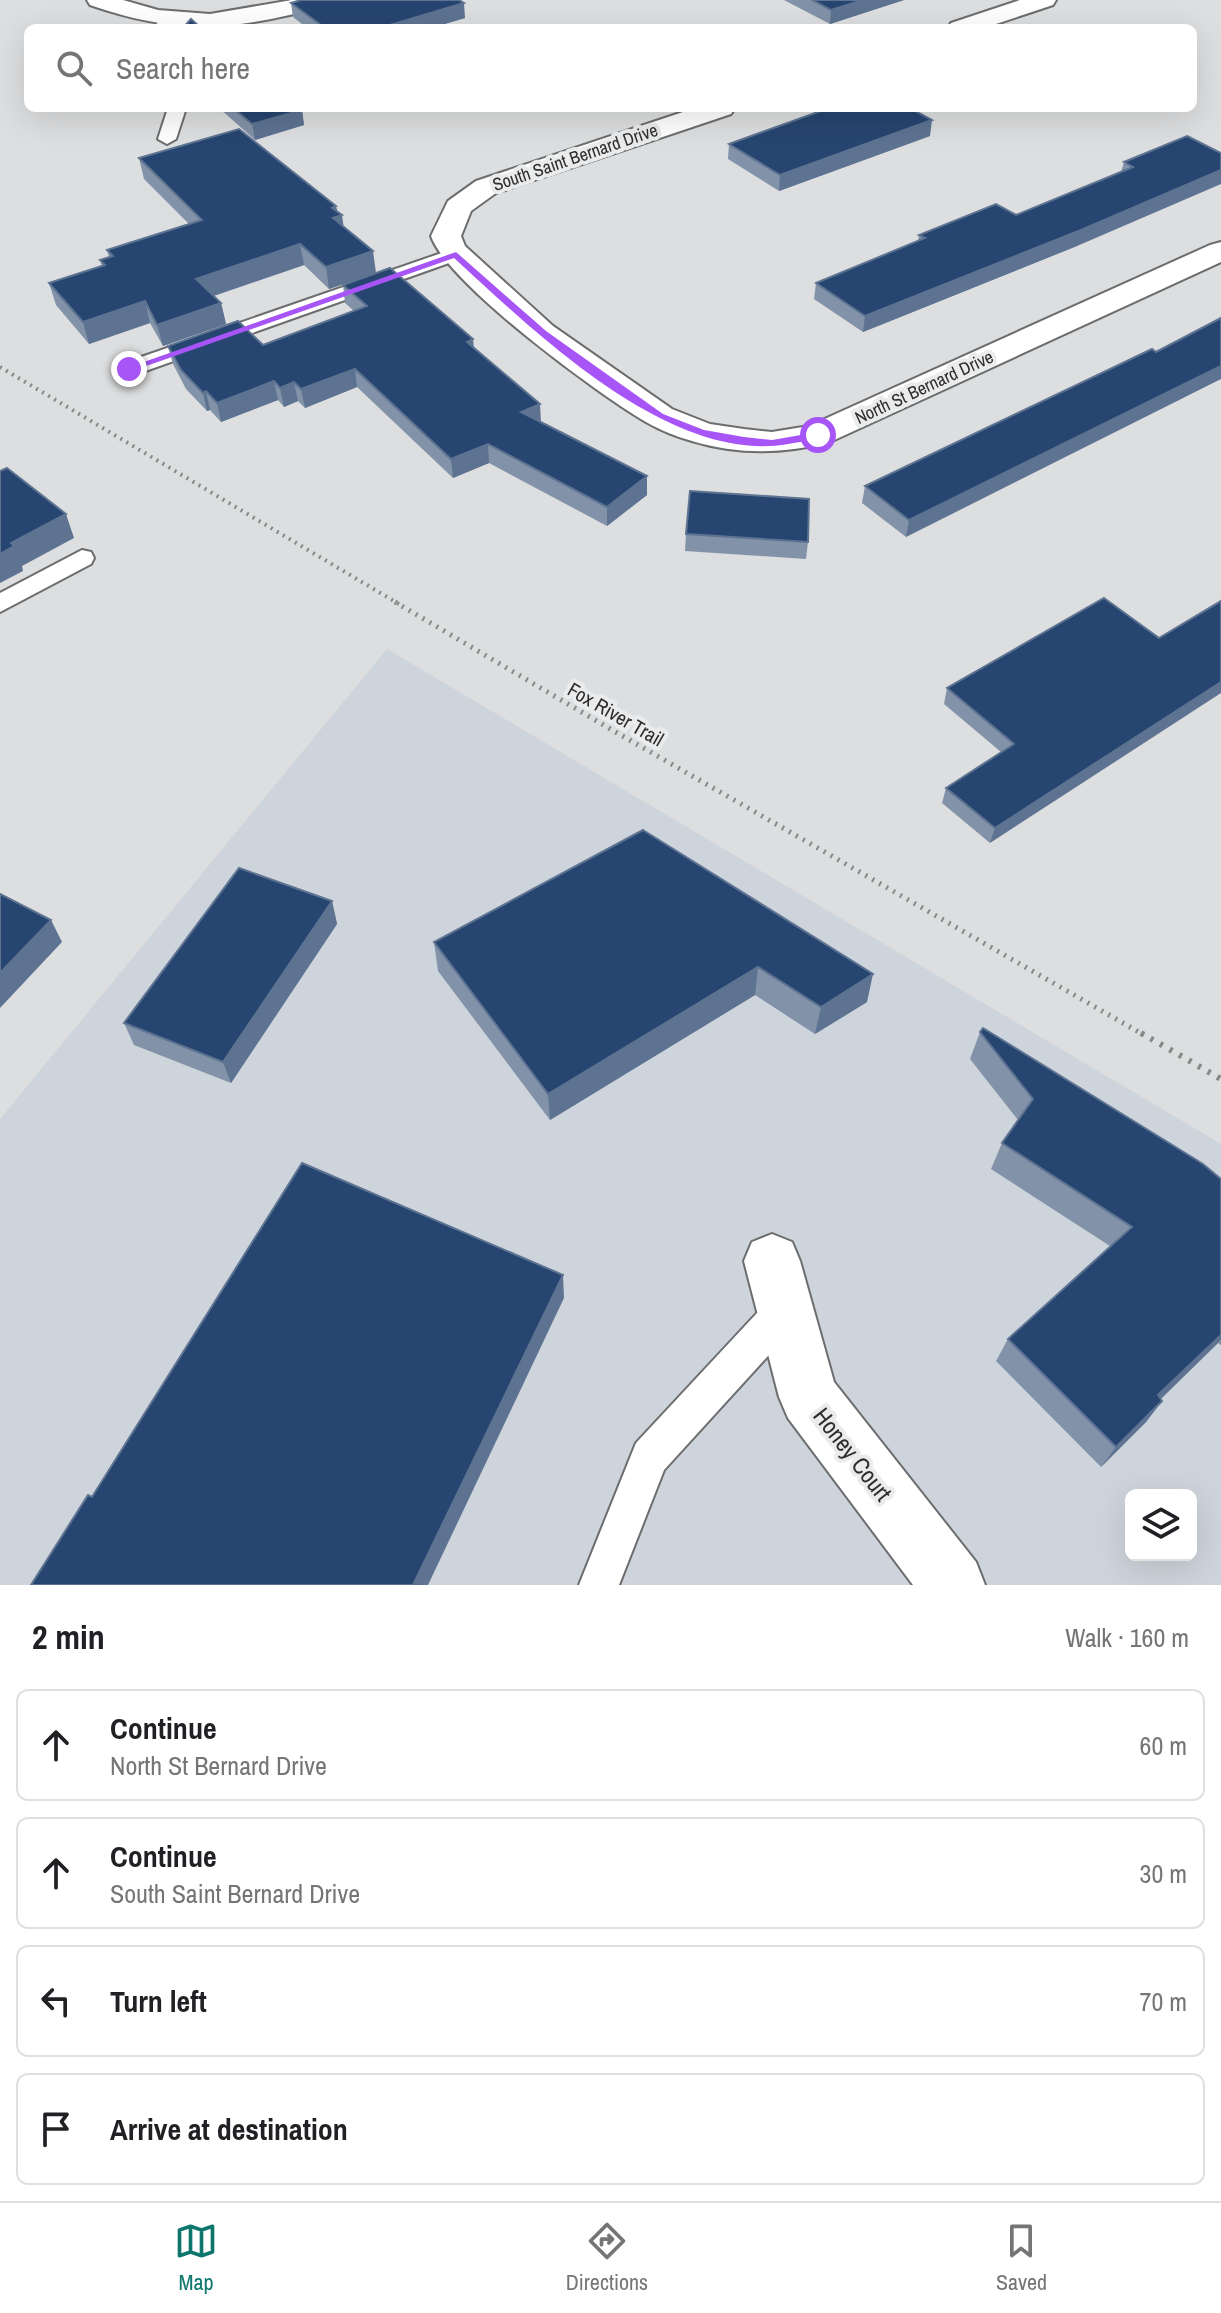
<!DOCTYPE html>
<meta charset="utf-8">
<style>
:root{--surface:#fff;--page:#f2f2f2;--text:#202124;--muted:#757577;--line:#e0e0e0;--accent:#0f766e}
body{margin:0;font-family:"Archivo Narrow",sans-serif;background:var(--page);color:var(--text)}
.controls{position:absolute;right:24px;bottom:24px;display:grid;overflow:hidden;border-radius:12px;box-shadow:0 8px 32px #0002}
.controls button{width:72px;height:72px;display:grid;place-items:center;padding:0;border:0;border-bottom:2px solid var(--line);background:var(--surface);color:var(--text);font:40px sans-serif}
.stop{position:absolute;width:24px;height:24px;margin:-18px;border:6px solid #a855f7;border-radius:50%;background:#fff}
.stop.end{background:#a855f7;border-color:#fff;box-shadow:0 2px 8px #0008}
.list{margin:0;padding:0;list-style:none}
h2{display:flex;justify-content:space-between;align-items:center;height:104px;margin:0;padding:0 32px;font-size:34px}
h2 small{font-size:26px;font-weight:400;color:var(--muted)}
.list li{display:grid;grid-template-columns:52px 1fr auto;gap:24px;align-items:center;box-sizing:border-box;height:112px;margin:0 16px 16px;padding:0 16px;border:2px solid var(--line);border-radius:12px}
.list b{display:block;font-size:30px;white-space:nowrap}
.list p{margin:0;font-size:26px;white-space:nowrap;color:var(--muted)}
.list em{font-size:26px;font-style:normal;color:var(--muted)}
.icon{flex:none;width:44px;height:44px;fill:none;stroke:currentColor;stroke-width:2;stroke-linecap:round;stroke-linejoin:round}
.map{position:relative;flex:none;width:1221px;height:1585px;overflow:hidden}
.search{position:absolute;background:var(--surface);box-shadow:0 8px 32px #0002;left:24px;right:24px;top:24px;height:88px;display:flex;align-items:center;gap:20px;box-sizing:border-box;padding:0 28px;border-radius:12px;color:var(--muted);font-size:30px}
.sheet{height:616px;background:var(--surface)}
nav{display:flex;justify-content:space-around;align-items:center;box-sizing:border-box;height:112px;border-top:2px solid var(--line);background:var(--surface);font-size:22px;color:var(--muted)}
nav a{display:grid;justify-items:center;gap:4px}
nav .on{color:var(--accent)}
.map>svg:first-child{display:block}
.built{fill:#ced4db;fill-rule:evenodd}
.lines{fill:none;stroke-linecap:round;stroke-linejoin:round}
.service-casing{stroke:#6c6d6e;stroke-width:4}
.minor-casing{stroke:#6c6d6e;stroke-width:4}
.path-far2{stroke:#878888;stroke-width:4;stroke-dasharray:2 5;stroke-linecap:butt}
.path-far1{stroke:#878888;stroke-width:5;stroke-dasharray:2 6;stroke-linecap:butt}
.path{stroke:#878888;stroke-width:6;stroke-dasharray:3 8;stroke-linecap:butt}
.service{fill:#fff;fill-rule:evenodd}
.minor{fill:#fff;fill-rule:evenodd}
.wall{fill:#8292a8}
.shaded-wall{fill:#5d7391}
.building{fill:#264570;stroke:#5d7391;stroke-width:2}
.route{fill:#a855f7}
.labels{text-anchor:middle;dominant-baseline:central;stroke-width:8;stroke-linejoin:round;paint-order:stroke}
.far-street-label{font-size:18px;fill:#2e2e2e;stroke:#eaebec}
.street-label{font-size:20px;fill:#2e2e2e;stroke:#eaebec}
.near-street-label{font-size:24px;fill:#2e2e2e;stroke:#eaebec}
</style>
<div class="map">
<svg width="1221" height="1585" viewBox="0 0 1221 1585">
<rect width="100%" height="100%" fill="#dddedf"/>
<path class="built" d="M387,649l834,495v441h-1221v-466zM1131,1495h60v60h-60z"/>
<g class="lines">
<g class="service-casing">
<g id="service">
<polygon points="168,15 176,20 168,28 151,28"/>
<polygon points="168,108 186,108 176,139 167,144 158,139"/>
<polygon points="456,248 463,250 466,254 463,258 137,374 129,375 118,369 121,364"/>
<polygon points="82,550 91,552 94,558 91,564 0,612 0,593"/>
<polygon points="785,1292 798,1297 803,1310 798,1323 664,1470 619,1585 579,1585 636,1443 772,1297"/>
</g>
</g>
<g class="minor-casing">
<g id="minor">
<path d="M87,0h36l35,10 52,4 82,-14h40l-3,5c-93,25 -146,32 -239,0z"/>
<polygon points="1020,0 1056,0 1053,5 984,28 948,28 951,23"/>
<path d="M695,108h40l-4,6 -235,79 -25,18 -10,25 4,10 88,80 119,83 38,15 34,5 28,3 37,-6 401,-181 11,-3v20l-391,180c-46,12 -92,13 -138,-1 -15,-4 -32,-11 -46,-19 -47,-27 -199,-139 -215,-186l17,-35 28,-20z"/>
<polygon points="772,1234 792,1242 800,1261 834,1382 976,1562 985,1585 913,1585 788,1418 779,1397 744,1261 752,1242"/>
</g>
</g>
<polyline class="path-far2" points="0,367 399,604"/>
<polyline class="path-far1" points="395,602 612,730 1144,1035"/>
<polyline class="path" points="1141,1033 1221,1079"/>
<use href="#service" class="service"/>
<use href="#minor" class="minor"/>
</g>
<g class="wall">
<polygon points="784,0 904,0 830,24"/>
<polygon points="291,3 465,18 431,28 307,28 293,17"/>
<polygon points="219,108 300,108 302,110 304,125 255,140"/>
<polygon points="930,136 779,191 728,159 729,144"/>
<polygon points="1187,136 1077,246 863,332 814,299 816,283 918,241 919,235 1016,215 1121,172 1124,162"/>
<polygon points="139,158 336,206 343,227 376,273 329,289 304,265 214,296 221,303 226,324 163,346 150,323 89,344 56,305 49,283 102,266 100,260 109,257 107,250 189,224 144,179"/>
<polygon points="343,285 474,348 540,422 647,495 607,526 489,463 453,478 357,387 305,408 298,401 284,407 278,400 221,422 210,410 207,411 186,389 173,364 168,346 263,345 354,311 345,303"/>
<polygon points="1152,349 906,537 862,503 865,486"/>
<polygon points="686,534 808,542 806,559 685,551"/>
<polygon points="1104,598 990,843 942,803 946,788 1001,752 944,704 947,688"/>
<polygon points="643,830 867,1002 815,1034 755,995 550,1120 438,971 434,942"/>
<polygon points="332,901 337,924 231,1083 134,1045 124,1023"/>
<polygon points="980,1032 1221,1179 1221,1345 1218,1343 1161,1399 1162,1401 1146,1422 1101,1467 996,1361 1008,1339 1110,1246 991,1169 1002,1143 1018,1120 970,1059"/>
</g>
<g class="shaded-wall">
<polygon points="863,0 904,0 830,24 831,10"/>
<polygon points="464,3 465,18 431,28 380,28"/>
<polygon points="302,110 304,125 255,140 252,124"/>
<polygon points="932,120 930,136 779,191 780,175"/>
<polygon points="1221,170 1221,184 1077,246 863,332 865,316"/>
<polygon points="336,206 337,217 342,215 345,236 333,218 332,208"/>
<polygon points="300,244 304,265 201,300 196,279"/>
<polygon points="373,251 376,273 329,289 326,267"/>
<polygon points="145,301 150,323 89,344 83,322"/>
<polygon points="221,303 226,324 163,346 157,325"/>
<polygon points="473,339 475,358 467,342"/>
<polygon points="1221,366 1221,379 906,537 909,520"/>
<polygon points="355,369 357,387 305,408 301,389"/>
<polygon points="274,381 278,400 221,422 217,403"/>
<polygon points="294,382 298,401 284,407 280,388"/>
<polygon points="206,391 210,410 207,411 203,393"/>
<polygon points="540,404 541,423 521,412"/>
<polygon points="488,444 489,463 453,478 451,459"/>
<polygon points="647,476 647,495 607,526 607,507"/>
<polygon points="66,514 74,538 22,566 23,571 0,583 0,554 11,543"/>
<polygon points="1221,682 1221,693 990,843 995,828"/>
<polygon points="332,901 337,924 231,1083 223,1062"/>
<polygon points="51,920 62,942 0,1008 0,973"/>
<polygon points="758,967 755,995 550,1120 548,1094"/>
<polygon points="873,974 867,1002 815,1034 821,1007"/>
<polygon points="563,1275 564,1298 428,1585 413,1585"/>
<polygon points="1221,1335 1221,1339 1218,1343 1142,1417 1158,1395"/>
<polygon points="1162,1401 1146,1422 1101,1467 1116,1447"/>
</g>
<g class="building">
<polygon points="301,0 459,0 464,3 380,28 325,28 291,3"/>
<polygon points="812,0 863,0 831,10"/>
<polygon points="191,19 201,28 183,28"/>
<polygon points="233,108 300,108 302,110 252,124"/>
<polygon points="829,108 910,108 932,120 780,175 729,144"/>
<polygon points="239,129 336,206 332,208 342,215 333,218 373,251 326,267 300,244 196,279 221,303 157,325 145,301 83,322 49,283 105,265 100,260 113,256 107,250 202,220 139,158"/>
<polygon points="1187,136 1221,153 1221,170 1081,230 865,316 816,283 925,238 919,235 996,204 1016,215 1133,167 1124,162"/>
<polygon points="390,268 473,339 467,342 540,404 521,412 647,476 607,507 488,444 451,459 355,369 301,389 294,382 280,388 274,381 217,403 206,391 203,393 181,370 168,346 238,321 263,345 367,306 343,285"/>
<polygon points="1221,318 1221,366 909,520 865,486 1152,349 1156,352"/>
<polygon points="7,468 66,514 11,543 14,546 0,554 0,471"/>
<polygon points="690,491 809,499 808,542 686,534"/>
<polygon points="1104,598 1159,638 1221,601 1221,682 995,828 946,788 1014,744 947,688"/>
<polygon points="643,830 873,974 821,1007 758,967 548,1094 434,942"/>
<polygon points="239,868 332,901 223,1062 124,1023"/>
<polygon points="0,894 51,920 0,973"/>
<polygon points="983,1028 1203,1164 1221,1179 1221,1335 1158,1395 1162,1401 1116,1447 1008,1339 1132,1227 1002,1143 1033,1099 980,1032"/>
<polygon points="302,1163 563,1275 413,1585 31,1585 88,1495 92,1497"/>
</g>
<path class="route" d="M456,252l90,79 117,83 41,16 40,7 28,3 46,-8 5,3c-9,6 -24,7 -35,9 -118,21 -254,-113 -334,-186l-322,113 -8,-2z"/>
<g class="labels">
<g class="far-street-label">
<text transform="translate(575 157) rotate(-19)">South Saint Bernard Drive</text>
<text transform="translate(924 387) rotate(-25)">North St Bernard Drive</text>
</g>
<g class="street-label">
<text transform="translate(616 714) rotate(30)">Fox River Trail</text>
</g>
<g class="near-street-label">
<text transform="translate(853 1454) rotate(52)">Honey Court</text>
</g>
</g>
</svg>
<div class="controls">
<button><svg class="icon" aria-label="layers" viewBox="0 0 24 24"><path d="M12 4l9 5-9 5-9-5zM3 14l9 5 9-5"/></svg></button>
</div>
<div class="stop" style="left:818px;top:435px"></div>
<div class="stop end" style="left:129px;top:369px"></div>
<div class="search"><svg class="icon" aria-label="search" viewBox="0 0 24 24"><circle cx="10" cy="10" r="6"/><path d="M15 15l6 6"/></svg>Search here</div>
</div>
<section class="sheet">
<h2>2 min<small>Walk · 160 m</small></h2>
<ul class="list">
<li><svg class="icon" aria-label="ahead" viewBox="0 0 24 24"><path d="M12 20V5M6 11l6-6 6 6"/></svg><div><b>Continue</b><p>North St Bernard Drive</p></div><em>60 m</em></li>
<li><svg class="icon" aria-label="ahead" viewBox="0 0 24 24"><path d="M12 20V5M6 11l6-6 6 6"/></svg><div><b>Continue</b><p>South Saint Bernard Drive</p></div><em>30 m</em></li>
<li><svg class="icon" aria-label="left" viewBox="0 0 24 24"><path d="M17 20v-9H6M10 6l-5 5 5 5"/></svg><div><b>Turn left</b></div><em>70 m</em></li>
<li><svg class="icon" aria-label="arrive" viewBox="0 0 24 24"><path d="M6 21V4h12l-3 4 3 4H6"/></svg><div><b>Arrive at destination</b></div></li>
</ul>
</section>
<nav>
<a class="on"><svg class="icon" aria-label="map" viewBox="0 0 24 24"><path d="M3 6l6-2 6 2 6-2v14l-6 2-6-2-6 2zM9 4v14M15 6v14"/></svg>Map</a>
<a><svg class="icon" aria-label="directions" viewBox="0 0 24 24"><path d="M12 3l9 9-9 9-9-9zM9 14v-3h6M13 9l2 2-2 2"/></svg>Directions</a>
<a><svg class="icon" aria-label="saved" viewBox="0 0 24 24"><path d="M7 4h10v16l-5-4-5 4z"/></svg>Saved</a>
</nav>
